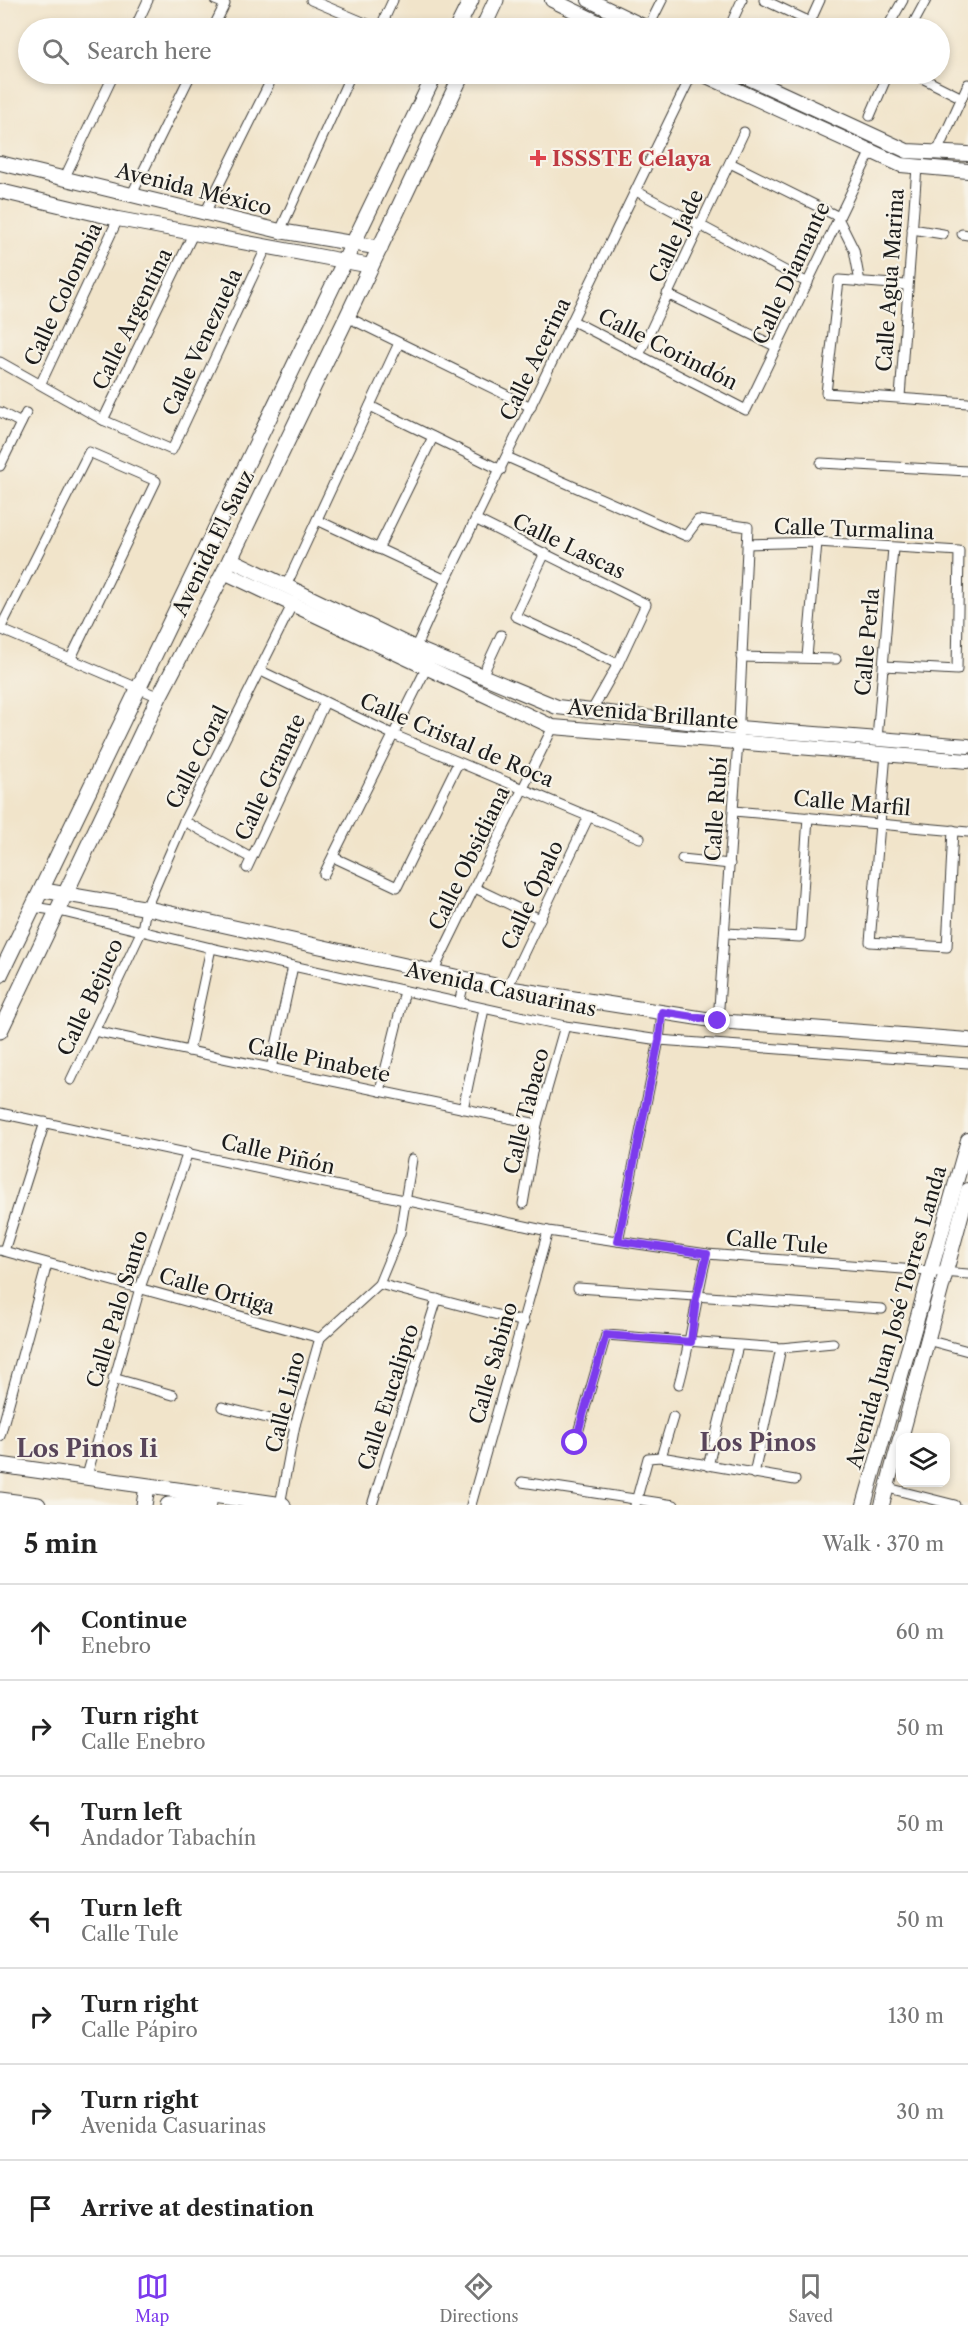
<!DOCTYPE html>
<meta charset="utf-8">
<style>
:root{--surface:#fff;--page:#f2f2f2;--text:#222;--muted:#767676;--line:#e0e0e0;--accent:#7c3aed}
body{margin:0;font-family:"Libre Caslon Text",serif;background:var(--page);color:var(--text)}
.controls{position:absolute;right:18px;bottom:18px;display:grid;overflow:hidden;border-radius:12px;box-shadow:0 3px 9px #0003}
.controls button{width:54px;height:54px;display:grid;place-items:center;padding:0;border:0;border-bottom:2px solid var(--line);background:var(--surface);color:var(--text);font:30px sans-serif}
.stop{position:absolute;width:18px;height:18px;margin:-14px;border:4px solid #7c3aed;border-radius:50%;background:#fff}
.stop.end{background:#7c3aed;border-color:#fff;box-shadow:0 2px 6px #0008}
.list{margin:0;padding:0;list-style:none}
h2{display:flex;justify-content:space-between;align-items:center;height:78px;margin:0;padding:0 24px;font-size:26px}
h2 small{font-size:20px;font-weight:400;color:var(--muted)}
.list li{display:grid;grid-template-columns:39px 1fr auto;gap:18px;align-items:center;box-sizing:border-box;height:96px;padding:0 24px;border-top:2px solid var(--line)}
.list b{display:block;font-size:22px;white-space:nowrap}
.list p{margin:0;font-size:20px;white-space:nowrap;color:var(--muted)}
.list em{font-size:20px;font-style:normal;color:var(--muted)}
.icon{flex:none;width:33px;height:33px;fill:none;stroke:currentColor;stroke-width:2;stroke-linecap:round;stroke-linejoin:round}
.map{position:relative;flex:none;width:968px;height:1505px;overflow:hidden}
.search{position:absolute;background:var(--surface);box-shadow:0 3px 9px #0003;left:18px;right:18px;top:18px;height:66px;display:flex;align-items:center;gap:15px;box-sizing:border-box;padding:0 21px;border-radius:33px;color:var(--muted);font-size:22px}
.sheet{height:750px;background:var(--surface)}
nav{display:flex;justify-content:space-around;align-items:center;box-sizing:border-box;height:84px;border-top:2px solid var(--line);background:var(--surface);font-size:16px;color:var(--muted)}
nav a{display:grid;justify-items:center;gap:3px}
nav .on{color:var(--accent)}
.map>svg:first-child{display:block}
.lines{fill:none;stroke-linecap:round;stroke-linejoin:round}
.street-casing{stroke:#3c3a36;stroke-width:11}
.secondary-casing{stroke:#3c3a36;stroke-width:16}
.primary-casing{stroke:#3c3a36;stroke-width:17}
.street{stroke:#fff;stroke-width:9}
.secondary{stroke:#fff;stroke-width:14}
.primary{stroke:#fff;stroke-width:15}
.route{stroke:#7c3aed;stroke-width:8}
.health-dot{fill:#e0444e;stroke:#f7f3e8;stroke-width:2}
.labels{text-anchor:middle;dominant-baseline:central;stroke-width:4.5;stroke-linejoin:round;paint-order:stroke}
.health-label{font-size:21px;font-weight:bold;fill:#be3a42;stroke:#f7f3e8;text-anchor:start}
.street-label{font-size:21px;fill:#1c1c1c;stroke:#f7f3e8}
.quarter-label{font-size:24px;font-weight:bold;fill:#58455a;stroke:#f7f3e8}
</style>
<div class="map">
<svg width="968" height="1505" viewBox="0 0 968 1505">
<rect width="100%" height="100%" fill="#f7f3e8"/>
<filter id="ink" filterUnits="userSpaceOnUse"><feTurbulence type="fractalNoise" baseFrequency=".0167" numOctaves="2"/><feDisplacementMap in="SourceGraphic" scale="12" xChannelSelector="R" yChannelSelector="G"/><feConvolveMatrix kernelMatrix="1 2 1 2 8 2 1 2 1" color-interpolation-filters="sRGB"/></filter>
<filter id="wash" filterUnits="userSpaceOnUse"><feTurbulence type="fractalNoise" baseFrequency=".008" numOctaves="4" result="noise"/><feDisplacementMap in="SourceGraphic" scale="24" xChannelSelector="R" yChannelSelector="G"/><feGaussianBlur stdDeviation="1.35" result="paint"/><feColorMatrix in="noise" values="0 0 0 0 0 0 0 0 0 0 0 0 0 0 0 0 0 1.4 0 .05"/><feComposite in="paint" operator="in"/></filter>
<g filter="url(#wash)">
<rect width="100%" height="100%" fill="#f1e4ca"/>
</g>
<g filter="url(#ink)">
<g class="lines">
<g class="street-casing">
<g id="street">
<polyline points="311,0 377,28"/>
<polyline points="764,0 823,28"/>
<polyline points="810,22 820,0"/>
<polyline points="135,28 148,0"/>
<polyline points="213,28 225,4 215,0"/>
<polyline points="380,28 393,0"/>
<polyline points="648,28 662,0"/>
<polyline points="729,28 742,0"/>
<polyline points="887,28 903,0"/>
<polyline points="911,28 926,0"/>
<polyline points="914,74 962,98"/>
<polyline points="870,116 888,74"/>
<polyline points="937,152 968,84"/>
<polyline points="730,163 837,216 854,250 860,282"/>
<polyline points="64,179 114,74"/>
<polyline points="636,191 808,283"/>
<polyline points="131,196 191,74"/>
<polyline points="205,213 274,74"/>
<polyline points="912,229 943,234"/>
<polyline points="280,231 351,74"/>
<polyline points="962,234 968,235"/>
<polyline points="906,285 839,280 826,393 968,403"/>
<polyline points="667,294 777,347"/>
<polyline points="347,317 531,407"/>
<polyline points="573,321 746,410 871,151"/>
<polyline points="639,355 744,132"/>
<polyline points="0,362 103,420 172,450 266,248"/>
<polyline points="41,383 118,219"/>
<polyline points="900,397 917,167"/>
<polyline points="370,406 501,470"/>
<polyline points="0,412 21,423"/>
<polyline points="103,420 193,234"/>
<polyline points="507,457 686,536 698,520 748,527 738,741 718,1021"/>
<polyline points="821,463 968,471"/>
<polyline points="0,466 26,413"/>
<polyline points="317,520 446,580"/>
<polyline points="477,520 646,604 618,664 591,712"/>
<polyline points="747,544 817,542 959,551 957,670 884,666"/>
<polyline points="378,549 433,437"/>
<polyline points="545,553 515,616 618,664"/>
<polyline points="286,586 399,343"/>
<polyline points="413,653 446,580 692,74"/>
<polyline points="741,657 836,659"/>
<polyline points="807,657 817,542"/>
<polyline points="71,658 156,481 89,452 0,629 159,697"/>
<polyline points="261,671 394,735 640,838"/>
<polyline points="482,676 501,635"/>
<polyline points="877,739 893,548"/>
<polyline points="886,753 870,942 947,947 953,830"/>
<polyline points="734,811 968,832"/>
<polyline points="184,821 251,858"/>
<polyline points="333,857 397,887 458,763"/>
<polyline points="682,859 730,864"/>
<polyline points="247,868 325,702"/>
<polyline points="324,874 429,663"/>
<polyline points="475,888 540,919"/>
<polyline points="33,907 59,911 211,948 565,1026 659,1040 968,1063"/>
<polyline points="726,933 800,937 808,817"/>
<polyline points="433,972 553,727"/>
<polyline points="507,988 589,816"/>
<polyline points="459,1003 465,979"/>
<polyline points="94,1031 537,1124"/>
<polyline points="189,1051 211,948"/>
<polyline points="271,1069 293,966"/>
<polyline points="71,1080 142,930 146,908 184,821 294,601"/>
<polyline points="380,1091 405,991"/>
<polyline points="463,1109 484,1009"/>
<polyline points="0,1113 548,1231 707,1254 968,1274"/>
<polyline points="523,1204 537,1124 565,1026"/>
<polyline points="618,1241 659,1040 662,1012"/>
<polyline points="0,1250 320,1338"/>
<polyline points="4,1251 45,1122"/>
<polyline points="379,1284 524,1322"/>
<polyline points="578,1288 882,1309"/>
<polyline points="927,1340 968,1351"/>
<polyline points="113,1378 173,1395"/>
<path d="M679,1384c12,-43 17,-86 28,-130"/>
<polyline points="222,1407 295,1425"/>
<polyline points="0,1436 47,1264"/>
<polyline points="575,1443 606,1335 781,1348 833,1343"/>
<polyline points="661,1457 673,1417"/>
<polyline points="708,1466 738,1346"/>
<polyline points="754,1474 781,1348"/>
<polyline points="86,1479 140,1288 188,1152"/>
<polyline points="522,1482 674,1505"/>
<polyline points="888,1488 955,1505"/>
<polyline points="280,1505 295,1425 320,1338 379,1284 400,1233 412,1159"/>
<polyline points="372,1505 437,1299"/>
<polyline points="471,1505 548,1231"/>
<polyline points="635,1505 648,1458 661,1457 795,1480"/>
</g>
</g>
<g class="secondary-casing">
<g id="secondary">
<polyline points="552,0 610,28"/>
<polyline points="589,0 647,28"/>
<polyline points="702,74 901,165 968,171"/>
<polyline points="740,74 907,151 968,154"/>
<polyline points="0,163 280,231 381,248"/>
<polyline points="0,191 118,219 371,266"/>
<polyline points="230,559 415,648 557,707 739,728 968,746"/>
<polyline points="224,572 553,727 968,761"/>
<polyline points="41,890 146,908 507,988 718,1021 968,1040"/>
<polyline points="901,1438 968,1190"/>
<polyline points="864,1505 968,1140"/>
<polyline points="882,1505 900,1439"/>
</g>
</g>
<g class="primary-casing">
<g id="primary">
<polyline points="457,28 471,0"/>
<polyline points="483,28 496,0"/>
<polyline points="0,975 435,74"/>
<polyline points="0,1031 159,697 224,572 347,317 462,74"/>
<polyline points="0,1465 283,1505"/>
<polyline points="0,1500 38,1505"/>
<polyline points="144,1505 147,1487"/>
<polyline points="168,1505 209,1503"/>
</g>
</g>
<use href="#street" class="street"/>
<use href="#secondary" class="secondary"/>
<use href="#primary" class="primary"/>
</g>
</g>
<g class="lines" filter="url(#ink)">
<polyline class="route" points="575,1443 606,1335 691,1342 696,1298 707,1254 618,1241 659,1040 662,1012 718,1021"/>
</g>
<path class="health-dot" d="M535 149h6v6h6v6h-6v6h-6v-6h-6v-6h6z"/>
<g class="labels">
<g class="health-label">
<text x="552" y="158">ISSSTE Celaya</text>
</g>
<g class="street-label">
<text transform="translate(194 189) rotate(14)">Avenida México</text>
<text transform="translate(676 236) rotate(-65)">Calle Jade</text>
<text transform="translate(791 273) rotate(-65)">Calle Diamante</text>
<text transform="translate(890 280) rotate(-86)">Calle Agua Marina</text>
<text transform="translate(63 294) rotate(-65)">Calle Colombia</text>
<text transform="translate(132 319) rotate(-64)">Calle Argentina</text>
<text transform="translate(202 342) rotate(-65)">Calle Venezuela</text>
<text transform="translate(668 349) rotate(27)">Calle Corindón</text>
<text transform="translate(535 359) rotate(-64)">Calle Acerina</text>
<text transform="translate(854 529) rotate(2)">Calle Turmalina</text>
<text transform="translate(213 543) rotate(-64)">Avenida El Sauz</text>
<text transform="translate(569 546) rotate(26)">Calle Lascas</text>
<text transform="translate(867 642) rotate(-85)">Calle Perla</text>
<text transform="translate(653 714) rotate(5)">Avenida Brillante</text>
<text transform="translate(457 740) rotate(23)">Calle Cristal de Roca</text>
<text transform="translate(197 757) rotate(-63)">Calle Coral</text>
<text transform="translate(270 777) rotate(-65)">Calle Granate</text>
<text transform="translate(852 803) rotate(5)">Calle Marfil</text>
<text transform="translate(716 809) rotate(-86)">Calle Rubí</text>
<text transform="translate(469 858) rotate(-64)">Calle Obsidiana</text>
<text transform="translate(532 895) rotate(-65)">Calle Ópalo</text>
<text transform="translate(501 989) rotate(12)">Avenida Casuarinas</text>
<text transform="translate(90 997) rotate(-65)">Calle Bejuco</text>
<text transform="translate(319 1060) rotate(12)">Calle Pinabete</text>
<text transform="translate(526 1111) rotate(-76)">Calle Tabaco</text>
<text transform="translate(278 1154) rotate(13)">Calle Piñón</text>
<text transform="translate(777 1242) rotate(5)">Calle Tule</text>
<text transform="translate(217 1291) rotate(16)">Calle Ortiga</text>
<text transform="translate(117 1309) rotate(-73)">Calle Palo Santo</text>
<text transform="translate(896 1317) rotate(-74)">Avenida Juan José Torres Landa</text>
<text transform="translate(493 1363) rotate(-74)">Calle Sabino</text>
<text transform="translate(388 1397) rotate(-72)">Calle Eucalipto</text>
<text transform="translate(285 1402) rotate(-76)">Calle Lino</text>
</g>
<g class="quarter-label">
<text x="758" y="1442">Los Pinos</text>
<text x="87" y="1448">Los Pinos Ii</text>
</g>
</g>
</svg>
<div class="controls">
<button><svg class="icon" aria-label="layers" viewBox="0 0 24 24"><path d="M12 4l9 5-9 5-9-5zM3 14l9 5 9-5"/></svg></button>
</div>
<div class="stop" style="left:575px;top:1443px"></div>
<div class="stop end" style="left:718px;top:1021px"></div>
<div class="search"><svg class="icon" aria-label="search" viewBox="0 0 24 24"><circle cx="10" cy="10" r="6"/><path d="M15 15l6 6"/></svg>Search here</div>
</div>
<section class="sheet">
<h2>5 min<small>Walk · 370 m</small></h2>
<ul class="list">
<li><svg class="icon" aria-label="ahead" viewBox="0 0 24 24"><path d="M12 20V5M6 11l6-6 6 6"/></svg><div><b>Continue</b><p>Enebro</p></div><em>60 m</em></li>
<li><svg class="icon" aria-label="right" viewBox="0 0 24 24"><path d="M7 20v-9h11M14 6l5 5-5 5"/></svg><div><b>Turn right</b><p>Calle Enebro</p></div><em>50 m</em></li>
<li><svg class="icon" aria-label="left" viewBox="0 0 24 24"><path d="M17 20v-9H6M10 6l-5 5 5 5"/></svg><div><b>Turn left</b><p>Andador Tabachín</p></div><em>50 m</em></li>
<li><svg class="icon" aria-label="left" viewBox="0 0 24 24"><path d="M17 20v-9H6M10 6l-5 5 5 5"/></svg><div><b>Turn left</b><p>Calle Tule</p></div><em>50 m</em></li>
<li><svg class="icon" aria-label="right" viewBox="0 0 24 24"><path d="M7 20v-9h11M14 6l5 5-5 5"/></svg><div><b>Turn right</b><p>Calle Pápiro</p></div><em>130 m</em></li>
<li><svg class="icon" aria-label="right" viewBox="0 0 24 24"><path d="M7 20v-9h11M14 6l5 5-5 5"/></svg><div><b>Turn right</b><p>Avenida Casuarinas</p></div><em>30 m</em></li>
<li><svg class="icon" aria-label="arrive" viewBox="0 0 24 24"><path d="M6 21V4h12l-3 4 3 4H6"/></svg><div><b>Arrive at destination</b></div></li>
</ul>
</section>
<nav>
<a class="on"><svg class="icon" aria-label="map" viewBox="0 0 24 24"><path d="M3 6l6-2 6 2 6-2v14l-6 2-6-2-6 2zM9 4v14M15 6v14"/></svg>Map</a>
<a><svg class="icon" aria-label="directions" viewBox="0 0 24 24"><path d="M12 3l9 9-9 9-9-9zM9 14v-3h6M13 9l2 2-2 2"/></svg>Directions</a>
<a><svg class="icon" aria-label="saved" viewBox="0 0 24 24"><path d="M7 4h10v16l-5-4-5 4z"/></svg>Saved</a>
</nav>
